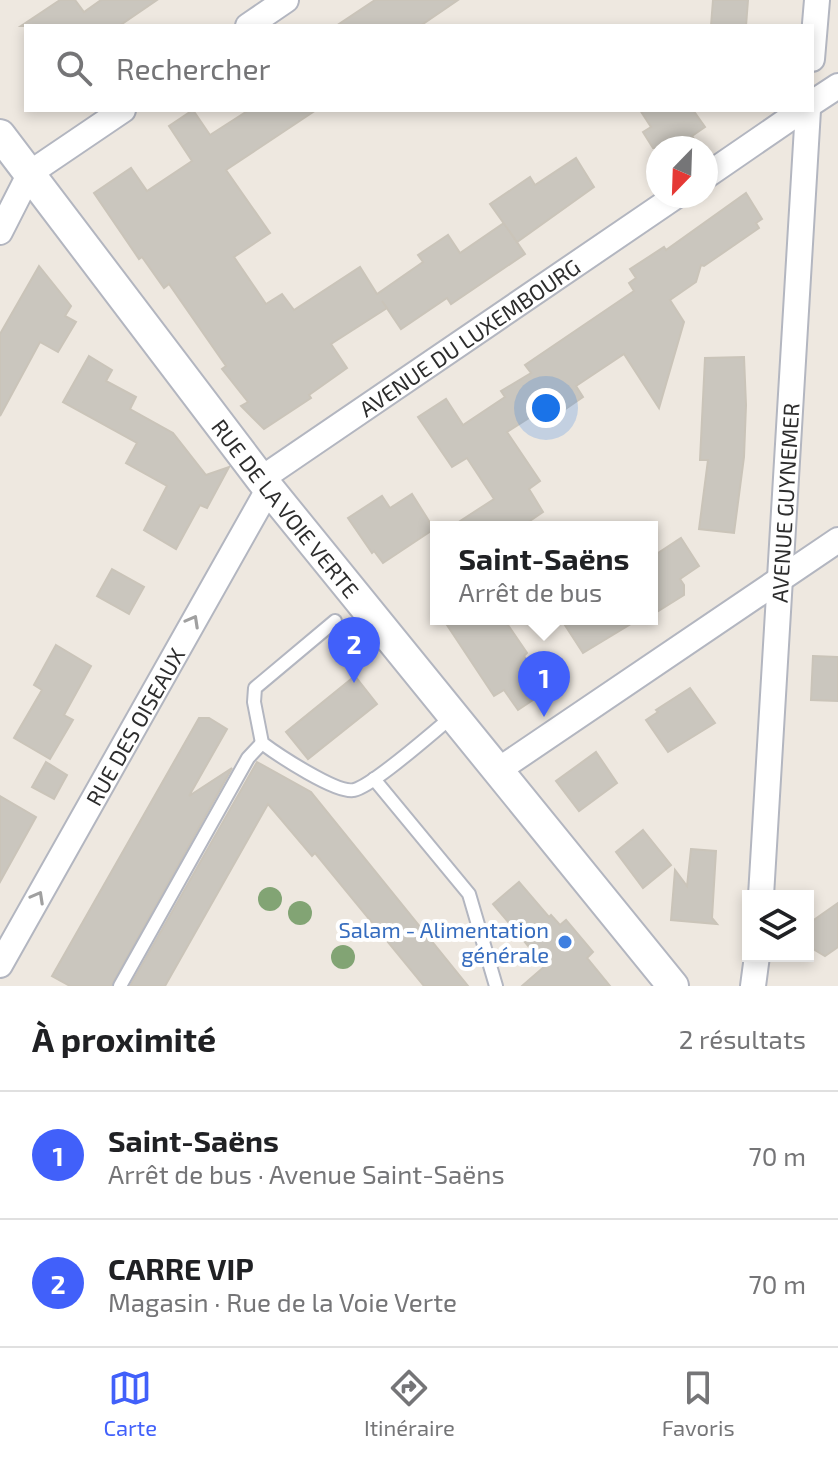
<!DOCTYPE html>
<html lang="fr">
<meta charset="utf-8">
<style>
:root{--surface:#fff;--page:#f6f6f6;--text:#202124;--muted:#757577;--line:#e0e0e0;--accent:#4160fa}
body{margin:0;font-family:"Exo 2",sans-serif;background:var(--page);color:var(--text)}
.controls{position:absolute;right:24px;bottom:24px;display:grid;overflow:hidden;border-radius:0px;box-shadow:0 4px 12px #0003}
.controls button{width:72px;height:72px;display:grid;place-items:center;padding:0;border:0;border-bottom:2px solid var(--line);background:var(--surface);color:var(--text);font:40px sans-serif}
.compass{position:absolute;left:646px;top:136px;width:72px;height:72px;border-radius:50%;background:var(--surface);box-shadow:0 4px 12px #0003;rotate:203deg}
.you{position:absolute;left:546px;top:408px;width:28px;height:28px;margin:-20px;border:6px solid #fff;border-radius:50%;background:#1a73e8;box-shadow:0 0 0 12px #1a73e833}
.badge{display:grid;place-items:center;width:52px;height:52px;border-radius:50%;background:var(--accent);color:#fff;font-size:26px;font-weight:700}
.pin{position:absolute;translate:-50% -66px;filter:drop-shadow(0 2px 4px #0008)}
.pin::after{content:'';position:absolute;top:42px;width:28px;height:24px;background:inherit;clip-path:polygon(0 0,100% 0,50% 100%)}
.popup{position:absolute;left:430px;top:521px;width:228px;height:104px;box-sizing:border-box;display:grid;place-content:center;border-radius:0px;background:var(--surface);filter:drop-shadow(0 2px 6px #0005);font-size:26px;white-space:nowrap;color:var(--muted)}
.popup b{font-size:30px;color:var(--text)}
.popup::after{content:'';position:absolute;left:50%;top:100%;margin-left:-16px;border:16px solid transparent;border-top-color:var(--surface)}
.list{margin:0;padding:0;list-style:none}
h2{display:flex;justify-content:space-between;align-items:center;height:104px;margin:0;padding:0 32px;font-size:34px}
h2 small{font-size:26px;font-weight:400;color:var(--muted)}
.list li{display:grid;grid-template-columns:52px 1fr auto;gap:24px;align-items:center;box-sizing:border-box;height:128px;padding:0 32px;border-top:2px solid var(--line)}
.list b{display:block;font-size:30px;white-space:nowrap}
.list p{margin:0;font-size:26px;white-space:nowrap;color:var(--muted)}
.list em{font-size:26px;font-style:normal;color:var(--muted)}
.icon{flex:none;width:44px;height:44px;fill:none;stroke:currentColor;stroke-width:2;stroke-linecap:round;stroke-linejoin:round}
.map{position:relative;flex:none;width:838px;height:986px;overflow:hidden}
.search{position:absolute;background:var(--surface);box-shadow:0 4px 12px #0003;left:24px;right:24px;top:24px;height:88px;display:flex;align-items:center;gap:20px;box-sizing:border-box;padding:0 28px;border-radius:0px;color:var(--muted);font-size:30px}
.sheet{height:360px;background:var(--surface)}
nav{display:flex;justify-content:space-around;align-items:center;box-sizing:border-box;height:112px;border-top:2px solid var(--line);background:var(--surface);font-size:22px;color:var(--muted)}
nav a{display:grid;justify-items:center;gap:4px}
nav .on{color:var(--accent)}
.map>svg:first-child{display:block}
.building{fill:#cac6be;stroke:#cac4b9;stroke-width:2}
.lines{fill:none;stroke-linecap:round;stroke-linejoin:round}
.service-casing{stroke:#b3b6c0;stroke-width:16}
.minor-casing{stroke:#b3b6c0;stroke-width:28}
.tertiary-casing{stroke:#b3b6c0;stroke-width:34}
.service{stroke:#fff;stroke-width:12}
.minor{stroke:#fff;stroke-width:24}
.tertiary{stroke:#fff;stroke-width:30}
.tree{fill:#82a474}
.oneway{stroke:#a0a0a0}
.shop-dot{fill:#3f7fe0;stroke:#fff;stroke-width:3}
.labels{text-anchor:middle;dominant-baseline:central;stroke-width:8;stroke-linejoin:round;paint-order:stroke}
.street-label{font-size:22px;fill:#2d2d2d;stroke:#fff}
.shop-label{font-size:22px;fill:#366cbe;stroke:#fff;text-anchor:end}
</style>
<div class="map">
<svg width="838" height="986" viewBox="0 0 838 986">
<rect width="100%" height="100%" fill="#eee8e0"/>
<g class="building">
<polygon points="60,0 75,0 84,12 101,0 157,0 119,26 21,26"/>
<polygon points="375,0 458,0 420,26 336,26"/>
<polygon points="713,0 748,0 746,26 711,26"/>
<polygon points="193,110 210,135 249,110 316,110 226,170 270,233 234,257 266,304 282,294 294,310 360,267 377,294 423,262 418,255 448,235 460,253 504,223 525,254 451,304 447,298 401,329 382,301 387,308 331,344 347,368 309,395 311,398 264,429 241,406 248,402 222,369 226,366 169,284 164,288 142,257 139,259 94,193 131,168 147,191 192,161 169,126"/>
<polygon points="640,110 693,110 705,127 692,136 700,148 653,148 643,132 651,127"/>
<polygon points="576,158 594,187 517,242 490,204 530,177 535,185"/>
<polygon points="746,193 762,219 756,223 759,228 704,266 701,265 696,282 670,300 684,322 659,408 624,354 576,386 583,397 558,414 551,404 507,432 540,481 529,489 543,512 521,527 451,527 494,499 467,458 452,467 418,417 446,399 463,425 505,397 501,391 531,373 525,365 634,291 629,283 636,278 630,269 664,247 666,250"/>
<polygon points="39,266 71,306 65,316 76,322 58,352 40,342 0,416 0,334"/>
<polygon points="89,356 112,370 106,381 136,397 130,409 173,433 206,475 229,467 207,508 200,505 176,549 144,530 167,486 126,463 137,443 63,402"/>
<polygon points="744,357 746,405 744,457 734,533 699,529 708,460 700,460 705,358"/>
<polygon points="412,494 434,529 383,563 374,551 372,553 348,518 382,496 390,508"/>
<polygon points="681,538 699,566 680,579 684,585 684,595 652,615 652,557"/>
<polygon points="112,569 144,587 129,614 97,596"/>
<polygon points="443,619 504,619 527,653 524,656 548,690 518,710 504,690 494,696"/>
<polygon points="561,619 639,619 583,653"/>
<polygon points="56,645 91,666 64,715 73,720 50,759 14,738 42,690 34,685"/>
<polygon points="813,656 838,657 838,701 811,700"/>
<polygon points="355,676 377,704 308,759 286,732"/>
<polygon points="690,688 715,723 668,752 646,720 658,712 656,710"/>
<polygon points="199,718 209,718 227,729 189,796 232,768 111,986 70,986 52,976"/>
<polygon points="596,752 617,783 579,811 556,781"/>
<polygon points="46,762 67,775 54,799 32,787"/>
<polygon points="257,762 311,792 468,986 424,986 315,853 312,856 268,804 165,986 130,986"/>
<polygon points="0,796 36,817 0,882"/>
<polygon points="643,830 671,865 643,888 616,852"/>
<polygon points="691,849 716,851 712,918 717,924 671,920 675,870 687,886"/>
<polygon points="519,882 549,917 551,915 560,925 566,920 593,952 587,958 610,986 522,986 545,966 493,904"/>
<polygon points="838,903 838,947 825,956 808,946 808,924"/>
</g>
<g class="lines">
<g class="service-casing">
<g id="service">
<path d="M335,621l-80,67 -1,14 8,41c16,12 75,51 92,47 19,-4 80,-59 99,-74"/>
<polyline points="374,779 469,894 496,986"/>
<polyline points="120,986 248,758 262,743"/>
</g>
</g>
<g class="minor-casing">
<g id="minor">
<polyline points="248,26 286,0"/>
<polyline points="812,59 817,0"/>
<polyline points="812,103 838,86"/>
<polyline points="30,173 123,110"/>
<polyline points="706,176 802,110"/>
<polyline points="0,232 30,173"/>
<path id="s1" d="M261,479l415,-283"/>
<polyline points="497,771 838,540"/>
<path id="s2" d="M761,896l47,-786"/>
<path id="s3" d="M0,965l269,-477"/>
<polyline points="753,986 757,956"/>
</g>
</g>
<g class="tertiary-casing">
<g id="tertiary">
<path id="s4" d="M0,135l261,344 412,507"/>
</g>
</g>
<use href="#service" class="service"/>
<use href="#minor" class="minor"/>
<use href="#tertiary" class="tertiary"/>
</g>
<g class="tree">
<circle cx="270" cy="899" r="12"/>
<circle cx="300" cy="913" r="12"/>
<circle cx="343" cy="957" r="12"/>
</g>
<defs><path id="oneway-chevron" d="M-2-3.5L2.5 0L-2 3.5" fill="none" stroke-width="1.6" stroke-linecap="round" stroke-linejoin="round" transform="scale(2)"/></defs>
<g class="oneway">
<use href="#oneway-chevron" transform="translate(193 621) rotate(-61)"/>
<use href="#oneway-chevron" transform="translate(38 897) rotate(-61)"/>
</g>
<circle class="shop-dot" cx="565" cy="942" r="8"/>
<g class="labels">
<g class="street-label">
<text stroke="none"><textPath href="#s1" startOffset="252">AVENUE DU LUXEMBOURG</textPath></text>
<text stroke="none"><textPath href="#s2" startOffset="394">AVENUE GUYNEMER</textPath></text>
<text stroke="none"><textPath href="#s4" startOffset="470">RUE DE LA VOIE VERTE</textPath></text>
<text stroke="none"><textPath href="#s3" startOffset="274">RUE DES OISEAUX</textPath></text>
</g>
<g class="shop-label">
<text x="549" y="929">Salam - Alimentation<tspan x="549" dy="25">générale</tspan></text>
</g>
</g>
</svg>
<div class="controls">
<button><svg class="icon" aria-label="layers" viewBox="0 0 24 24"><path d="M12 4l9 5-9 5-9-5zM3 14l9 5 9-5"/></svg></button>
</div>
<svg class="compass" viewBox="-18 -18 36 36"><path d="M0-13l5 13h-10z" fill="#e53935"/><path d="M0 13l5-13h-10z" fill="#757577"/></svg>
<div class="you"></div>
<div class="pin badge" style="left:544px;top:717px">1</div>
<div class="popup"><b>Saint-Saëns</b>Arrêt de bus</div>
<div class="pin badge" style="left:354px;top:683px">2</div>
<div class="search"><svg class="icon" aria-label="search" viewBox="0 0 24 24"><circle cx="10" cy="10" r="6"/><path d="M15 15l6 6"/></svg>Rechercher</div>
</div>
<section class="sheet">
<h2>À proximité<small>2 résultats</small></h2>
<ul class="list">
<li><span class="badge">1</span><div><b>Saint-Saëns</b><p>Arrêt de bus · Avenue Saint-Saëns</p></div><em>70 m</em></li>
<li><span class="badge">2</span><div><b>CARRE VIP</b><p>Magasin · Rue de la Voie Verte</p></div><em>70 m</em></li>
</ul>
</section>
<nav>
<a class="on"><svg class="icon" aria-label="map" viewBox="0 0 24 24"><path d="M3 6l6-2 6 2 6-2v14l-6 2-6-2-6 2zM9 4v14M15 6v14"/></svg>Carte</a>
<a><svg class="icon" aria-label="directions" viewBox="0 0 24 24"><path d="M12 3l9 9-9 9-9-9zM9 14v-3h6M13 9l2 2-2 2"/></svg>Itinéraire</a>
<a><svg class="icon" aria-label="saved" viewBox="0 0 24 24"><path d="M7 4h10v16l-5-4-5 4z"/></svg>Favoris</a>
</nav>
